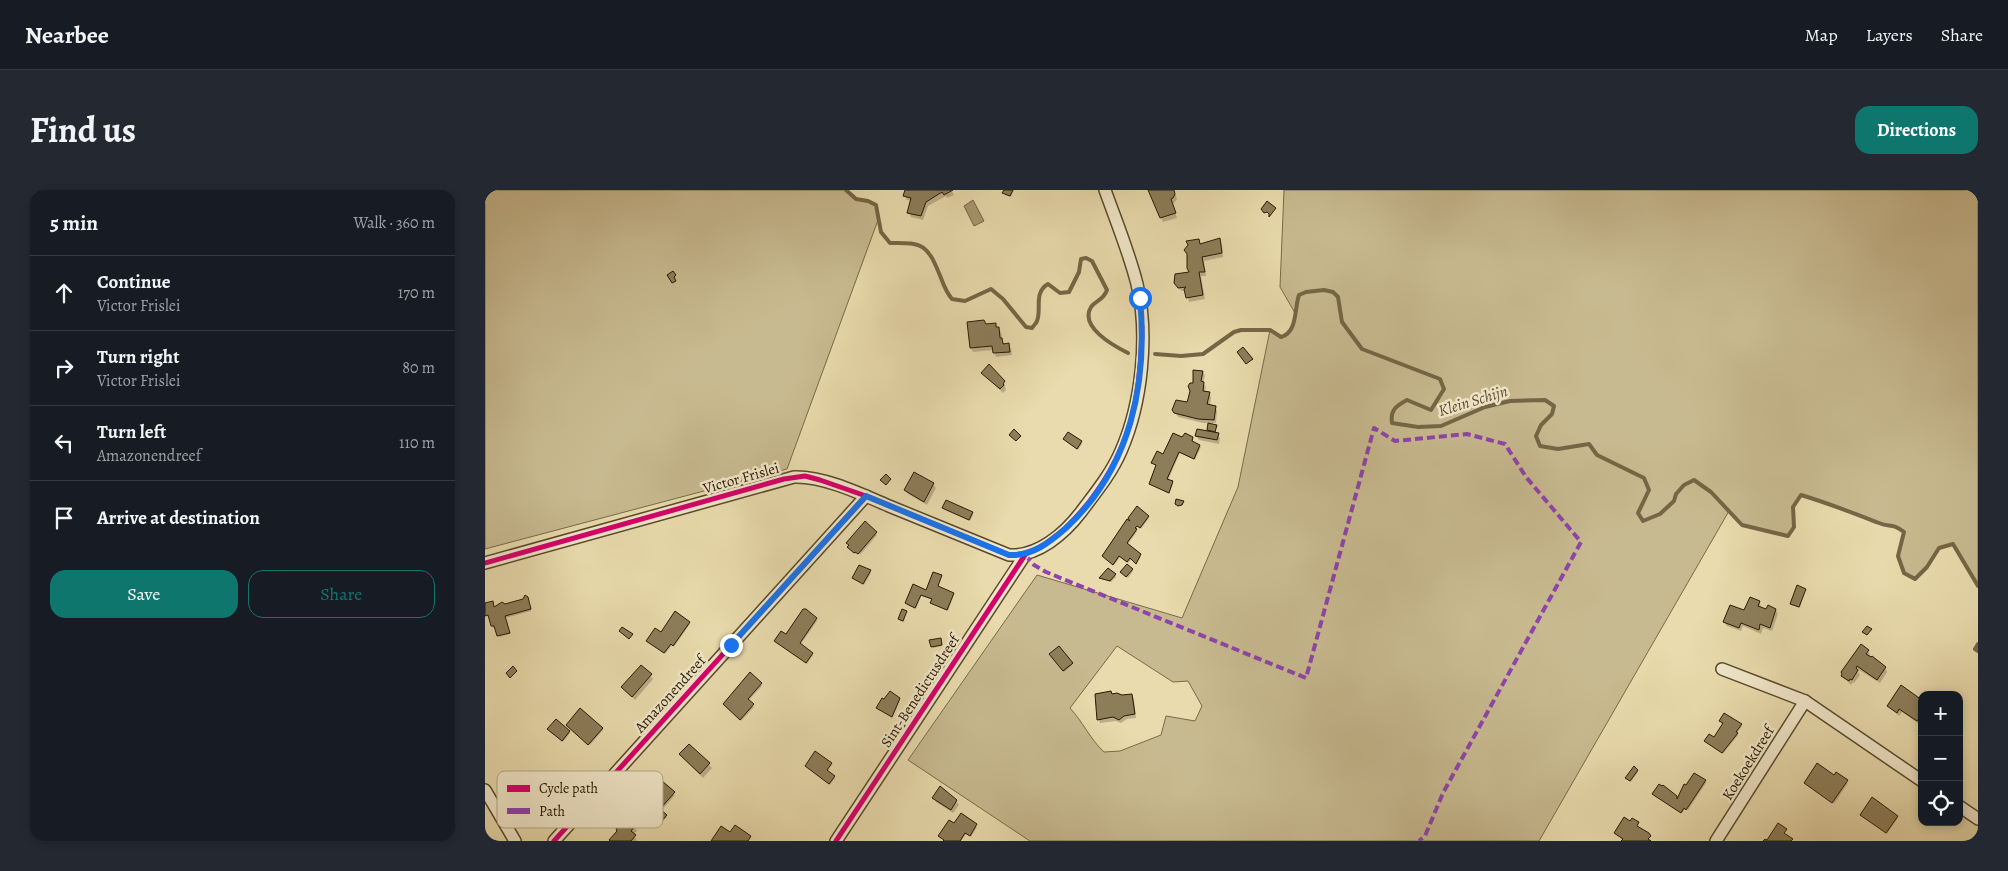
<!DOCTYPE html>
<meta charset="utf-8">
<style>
:root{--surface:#171b24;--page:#242831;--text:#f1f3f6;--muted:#9ea1a6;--line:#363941;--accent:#0f766e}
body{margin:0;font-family:Alegreya,serif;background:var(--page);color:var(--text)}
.controls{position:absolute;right:15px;bottom:15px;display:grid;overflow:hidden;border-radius:10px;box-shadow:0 2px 8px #0003}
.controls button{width:45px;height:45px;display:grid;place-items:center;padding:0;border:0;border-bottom:1px solid var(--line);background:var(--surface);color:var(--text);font:25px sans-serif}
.stop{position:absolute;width:15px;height:15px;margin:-11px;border:4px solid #1a73e8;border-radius:50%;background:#fff}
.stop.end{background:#1a73e8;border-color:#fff;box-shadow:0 1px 5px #0008}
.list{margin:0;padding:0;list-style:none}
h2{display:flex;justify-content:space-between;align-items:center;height:65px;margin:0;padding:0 20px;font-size:21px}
h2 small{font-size:16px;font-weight:400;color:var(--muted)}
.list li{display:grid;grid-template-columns:32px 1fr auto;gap:15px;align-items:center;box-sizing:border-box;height:75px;padding:0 20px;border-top:1px solid var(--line)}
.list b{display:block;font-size:19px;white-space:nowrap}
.list p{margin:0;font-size:16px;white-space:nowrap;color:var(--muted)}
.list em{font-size:16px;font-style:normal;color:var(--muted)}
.actions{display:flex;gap:10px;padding:15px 20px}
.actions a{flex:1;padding:11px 0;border:1px solid var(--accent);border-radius:15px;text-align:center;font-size:18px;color:var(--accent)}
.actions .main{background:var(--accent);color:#fff}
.icon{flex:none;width:28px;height:28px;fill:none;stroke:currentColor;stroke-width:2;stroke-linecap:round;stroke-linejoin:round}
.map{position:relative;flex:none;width:1493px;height:651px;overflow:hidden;border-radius:15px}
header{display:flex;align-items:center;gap:30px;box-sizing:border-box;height:70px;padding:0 25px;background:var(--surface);border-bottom:1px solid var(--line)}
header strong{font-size:24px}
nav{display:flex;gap:28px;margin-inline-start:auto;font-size:18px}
.intro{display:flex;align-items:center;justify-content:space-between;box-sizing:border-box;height:120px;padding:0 30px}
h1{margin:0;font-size:35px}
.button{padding:12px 22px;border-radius:15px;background:var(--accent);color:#fff;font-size:18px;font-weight:700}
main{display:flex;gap:30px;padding:0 30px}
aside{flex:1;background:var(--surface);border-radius:15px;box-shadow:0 2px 8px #0003}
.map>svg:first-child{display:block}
.green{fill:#c8ba90;stroke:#786a48;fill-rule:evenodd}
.water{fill:#a89973;stroke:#756645}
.shadow{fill:#0003}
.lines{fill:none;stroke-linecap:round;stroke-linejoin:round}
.stream{stroke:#756645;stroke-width:4}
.building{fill:#8d7e5a;stroke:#291901}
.street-casing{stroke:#594a2c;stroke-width:14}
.street{stroke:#f1e8ca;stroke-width:11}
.quiet{stroke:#8e44ad;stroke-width:4;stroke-dasharray:8 4;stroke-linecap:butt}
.cycleway-casing{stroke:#f1e8ca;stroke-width:8}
.cycleway{stroke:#d6006c;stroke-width:5}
.route{stroke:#1a73e8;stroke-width:6}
.labels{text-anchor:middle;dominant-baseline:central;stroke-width:5;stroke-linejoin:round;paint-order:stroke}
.street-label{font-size:15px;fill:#291901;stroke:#f1e8ca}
.water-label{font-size:16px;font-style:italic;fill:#5c4c2f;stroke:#f1e8ca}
.key{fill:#f1e8ca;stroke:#b5aa8e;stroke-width:1}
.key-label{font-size:14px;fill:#291901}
</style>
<header>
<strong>Nearbee</strong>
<nav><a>Map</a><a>Layers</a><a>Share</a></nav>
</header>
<div class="intro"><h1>Find us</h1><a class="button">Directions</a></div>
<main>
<aside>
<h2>5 min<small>Walk · 360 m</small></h2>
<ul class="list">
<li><svg class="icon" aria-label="ahead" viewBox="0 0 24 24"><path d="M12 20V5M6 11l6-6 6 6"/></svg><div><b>Continue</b><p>Victor Frislei</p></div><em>170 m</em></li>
<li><svg class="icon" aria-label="right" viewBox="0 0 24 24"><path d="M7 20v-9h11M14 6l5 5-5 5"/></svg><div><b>Turn right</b><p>Victor Frislei</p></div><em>80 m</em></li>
<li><svg class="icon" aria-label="left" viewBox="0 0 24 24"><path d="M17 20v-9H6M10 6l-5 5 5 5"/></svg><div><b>Turn left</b><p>Amazonendreef</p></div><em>110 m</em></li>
<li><svg class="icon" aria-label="arrive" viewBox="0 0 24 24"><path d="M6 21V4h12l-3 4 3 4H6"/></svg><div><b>Arrive at destination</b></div></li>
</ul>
<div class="actions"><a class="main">Save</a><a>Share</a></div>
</aside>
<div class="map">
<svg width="1493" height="651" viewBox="0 0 1493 651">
<rect width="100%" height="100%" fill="#e9dbad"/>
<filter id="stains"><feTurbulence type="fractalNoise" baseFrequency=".004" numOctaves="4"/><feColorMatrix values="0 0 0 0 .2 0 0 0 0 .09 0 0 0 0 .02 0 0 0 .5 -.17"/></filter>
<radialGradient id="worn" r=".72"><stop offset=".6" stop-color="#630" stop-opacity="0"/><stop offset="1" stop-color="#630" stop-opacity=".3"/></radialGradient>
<g class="green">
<polygon points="0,0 361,0 371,9 383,11 391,15 393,30 302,279 0,359"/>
<path d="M799,0h694v396l-25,-42 -14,4 -12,19 -12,12 -11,-6 -6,-17 6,-24c-13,-10 -14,-4 -25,-9 -26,-10 -51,-20 -78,-28l-8,12 1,20 -6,9 -46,-11 -13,-14 -190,330h-509l-122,-81 129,-185 145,43 56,-131 32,-157 11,7c11,-3 13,-13 14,-24l-15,-26zM632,456l56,36 15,-1 14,25 -7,15 -29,-5 -5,19 -41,16 -16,1c-14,-13 -21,-30 -34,-44z"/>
</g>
<polygon class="water" points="488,10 499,31 489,36 479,16"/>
<g class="shadow">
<polygon points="421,0 466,0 469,5 462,8 461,6 443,16 438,30 426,27 424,23 427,11 422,10 420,6"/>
<polygon points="520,0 529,0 526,7 520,5"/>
<polygon points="665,0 689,0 692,9 690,12 687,14 692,28 678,32"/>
<polygon points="714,50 716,55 735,50 737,54 738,67 719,71 721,86 716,86 720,109 704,112 701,101 697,101 693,98 706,83"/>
<polygon points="483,133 501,136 510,135 516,142 519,155 523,155 526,159 527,165 511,167 508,160 488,162 486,158"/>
<polygon points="718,182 720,186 718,193 721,197 720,202 724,203 726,207 725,216 730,217 732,221 731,233 718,233 693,227 688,219 703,213 710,194"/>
<polygon points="498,183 519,192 521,200 518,203"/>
<polygon points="731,236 731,243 735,248 734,254 714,250 711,246 724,242 723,240"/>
<polygon points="697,248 707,248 707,252 716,257 710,270 695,263 683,290 688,294 684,304 666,294 672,276 668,273"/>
<polygon points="579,249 596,252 597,254 593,260"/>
<polygon points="448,294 451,298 442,315 423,304 420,300"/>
<polygon points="458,318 487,323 488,325 485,331"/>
<polygon points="663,326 664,328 656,339 653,336 651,339 652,342 642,355 656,367 652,372 652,375 647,369 643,373 635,367 629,375 620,368 647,333"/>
<polygon points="380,333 392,345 375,365 372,362 370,364 365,359 362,353"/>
<polygon points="647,380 648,381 643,388 637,384"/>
<polygon points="385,381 386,383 379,395 368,388"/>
<polygon points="630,385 631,387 626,392 616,388"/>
<polygon points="456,386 453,397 469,405 463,421 448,414 448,410 436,406 431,419 422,415 422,413 442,401"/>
<polygon points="1320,400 1315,418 1307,415 1306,414"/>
<polygon points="43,408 46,421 20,428 25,444 14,447 11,437 8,438 4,426 1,426 0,414 9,418"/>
<polygon points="1274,412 1276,416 1275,418 1281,421 1291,420 1293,424 1287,441 1278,438 1276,444 1258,436 1256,441 1242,436 1239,432"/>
<polygon points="421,422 419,432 415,431 414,429"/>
<polygon points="331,429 332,431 315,455 328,465 322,474 292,452"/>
<polygon points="204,433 205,434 189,457 187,455 180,464 164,452 176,443"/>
<polygon points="445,451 456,451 457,456 448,458"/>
<polygon points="574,458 587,475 579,482 566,466"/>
<polygon points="1383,461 1385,465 1384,467 1400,478 1402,482 1395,493 1374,480 1373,482 1375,485 1369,493 1368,492 1366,495 1357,486"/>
<polygon points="156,477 168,489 150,510 138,498"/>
<polygon points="265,484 277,496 263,511 269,517 256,531 239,515"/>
<polygon points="627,505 636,507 646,505 649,509 651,528 642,529 636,533 631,531 615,533 613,529"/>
<polygon points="414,509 415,511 407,528 392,518 400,511"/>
<polygon points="1437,511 1437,530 1434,534 1417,522 1414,526 1404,516"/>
<polygon points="71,530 85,543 78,552 64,541"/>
<polygon points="1235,531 1257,536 1252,543 1253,545 1238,564 1221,552 1229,549 1239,534"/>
<polygon points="83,537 117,538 118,540 105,555"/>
<polygon points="204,555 227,578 218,588 195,564"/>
<polygon points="346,574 347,575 342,582 350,588 345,595 321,576"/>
<polygon points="1152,580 1153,582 1146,592 1143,589"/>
<polygon points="1352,584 1363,593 1349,614 1320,593 1350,587"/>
<polygon points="1220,591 1221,593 1203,620 1200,619 1197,623 1170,605 1191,606 1193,610"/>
<polygon points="172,598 190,605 176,621 182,627 175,634 159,620"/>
<polygon points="449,608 471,611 474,615 468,623 451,612"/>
<polygon points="476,625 492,637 486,647 481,644 476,651 459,651 455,646 470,635"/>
<polygon points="1377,626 1412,627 1413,628 1402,644"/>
<polygon points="149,637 152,641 148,644 152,651 126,651"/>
</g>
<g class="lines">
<g class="stream">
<path d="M361,0l10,9 12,2 8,4 5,27 9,11c35,-1 38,3 51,35 3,8 5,14 11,21l13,2 26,-12 12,10 23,28 6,1c1,-2 4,-4 5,-7 5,-12 -4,-28 11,-37l12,9 9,-1 10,-20 2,-13 5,-1 6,3 15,29c-4,11 -11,10 -16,17 -12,20 23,39 37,46"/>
<path d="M670,164l26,2 22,-2 31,-22 7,-2h29l11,7c17,-5 13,-28 18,-42l7,-3 18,-2 9,2 5,5 4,25 20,27 78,30 4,10 -13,21 -24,-10c-11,6 -17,10 -15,23l26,4 23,-1 44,-19 25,-6 35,-1 9,6 -2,8 -11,11 -5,11 4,10 18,3 31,-5 8,11 47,23 5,12 -11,23 5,8 17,-7 14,-13 2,-7 8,-9 10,-5 17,12 31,33 46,11 6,-9 -1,-20 8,-12c27,8 52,18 78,28 11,5 12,-1 25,9l-6,24 6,17 11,6 12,-12 12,-19 14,-4 25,42"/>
<polyline points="1493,454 1490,459 1493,461"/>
</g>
</g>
<g class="building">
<polygon points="420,0 468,0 459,5 457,2 441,12 436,26 422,23 426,8 418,6"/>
<polygon points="519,0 528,0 525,6 517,3"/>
<polygon points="663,0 689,0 690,4 688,8 686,9 691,23 675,28"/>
<polygon points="782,11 791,18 784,27 784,24 782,22 779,23 776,19"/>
<polygon points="735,48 737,63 717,67 720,82 714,82 718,105 701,108 699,99 701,97 693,98 689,93 690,84 704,82 702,78 702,64 699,60 703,55 701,51 714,49 715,54"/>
<polygon points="188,81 191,85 189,87 191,91 187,93 182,85"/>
<polygon points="499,130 501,134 511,133 511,137 514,137 515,148 517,148 518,154 524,153 525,162 508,163 507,156 485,158 482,132"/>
<polygon points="758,157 768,169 761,174 752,162"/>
<polygon points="504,174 520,191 518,194 519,195 515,199 496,183"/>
<polygon points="708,180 718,181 716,191 719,192 718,201 725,202 722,214 731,216 729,230 713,229 689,223 687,220 691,210 702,212 703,209 705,201 703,196 705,193 708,193"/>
<polygon points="723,233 732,235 730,242 722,240"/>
<polygon points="529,239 536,246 531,251 524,245"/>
<polygon points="712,239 734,243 732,250 710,246"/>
<polygon points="583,242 597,251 592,259 578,249"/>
<polygon points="688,243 697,247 700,243 708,247 707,251 715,255 709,269 694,262 682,289 688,291 684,303 664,294 671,275 666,273 672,261 678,264"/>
<polygon points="429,282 449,293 439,312 419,300"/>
<polygon points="401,284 406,289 401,295 395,290"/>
<polygon points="691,309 699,311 697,315 693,316 690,314"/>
<polygon points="461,310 488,322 484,330 457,318"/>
<polygon points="652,316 664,326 655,338 652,336 650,338 652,339 642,353 656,364 651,374 645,368 642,372 634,366 628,375 617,366 642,329 645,331 643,328"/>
<polygon points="380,331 392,342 373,364 370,362 369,363 362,357 364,355 361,353"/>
<polygon points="642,374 648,379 641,387 635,382"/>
<polygon points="374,375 386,380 378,394 367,388"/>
<polygon points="623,378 631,384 625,391 614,388"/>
<polygon points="448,382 457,385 453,396 469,403 462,420 445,413 447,409 436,405 430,418 420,413 428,394 441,400"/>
<polygon points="1312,395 1321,399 1314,417 1305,414"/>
<polygon points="40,405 43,407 46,419 20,426 25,443 12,446 9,436 6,436 3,425 0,426 0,413 8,411 9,417 17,412 20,414 38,409"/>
<polygon points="1265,407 1275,411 1273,416 1281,419 1283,415 1291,419 1285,438 1275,434 1274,440 1256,433 1254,438 1238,432 1245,415 1259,420"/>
<polygon points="318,419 321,419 332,428 315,453 328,463 321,473 289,451 296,441 301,444"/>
<polygon points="417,419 422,421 418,431 413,429"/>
<polygon points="190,421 205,432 188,456 186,454 179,463 161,451 170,438 176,442"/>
<polygon points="1382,436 1387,439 1382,445 1377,442"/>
<polygon points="137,437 148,444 144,449 134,441"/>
<polygon points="456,448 457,455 446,457 444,450"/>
<polygon points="1376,454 1384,460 1381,464 1386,467 1387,466 1401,477 1392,490 1372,476 1371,478 1373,480 1367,490 1365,489 1364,491 1356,486 1357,484 1356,482"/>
<polygon points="574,456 588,473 578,481 564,464"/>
<polygon points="156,475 167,484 147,507 136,497"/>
<polygon points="28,476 32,481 25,488 21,483"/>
<polygon points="265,482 277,493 263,509 269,514 255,530 238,514"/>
<polygon points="1416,495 1437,510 1437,524 1432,531 1414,519 1412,523 1402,516"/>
<polygon points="405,501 415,508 407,527 391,518 397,508 399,509"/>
<polygon points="626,501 627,504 632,503 637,505 647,504 650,524 639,526 634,530 628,527 612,530 610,504"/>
<polygon points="95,518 118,538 103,555 81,535"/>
<polygon points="1239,523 1257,534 1251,542 1253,543 1237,563 1219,551 1224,544 1229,547 1238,533 1234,531"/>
<polygon points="71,529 85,541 77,551 62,539"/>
<polygon points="204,554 225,573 215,584 194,564"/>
<polygon points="330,561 347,573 342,580 350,586 344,594 320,576"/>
<polygon points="1332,573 1349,585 1351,582 1363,590 1347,613 1319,593"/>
<polygon points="1149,576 1153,580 1145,591 1140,588"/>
<polygon points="1209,583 1221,590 1201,620 1199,618 1196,623 1167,604 1174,594 1177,596 1178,595 1192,606 1192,609 1199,594 1201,595"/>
<polygon points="177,591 190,602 175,619 182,625 174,634 158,619 161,616 153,609 169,594 172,597"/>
<polygon points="455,596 472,610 466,620 447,608"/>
<polygon points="1387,607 1413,626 1401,643 1375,625"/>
<polygon points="476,623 492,634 485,646 480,643 475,651 458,651 459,650 453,646 464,630 469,633"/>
<polygon points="1139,627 1145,631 1147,628 1154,632 1152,636 1164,643 1166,646 1163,649 1166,651 1136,651 1138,649 1129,643"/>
<polygon points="143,629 150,636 146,641 151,645 146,651 125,651 124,650 132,641 131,639 136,633 139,634"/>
<polygon points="1293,633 1302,639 1299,643 1308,649 1306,651 1278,651 1280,649 1282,650"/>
<polygon points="250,635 266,646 263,651 226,651 236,636 245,642"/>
</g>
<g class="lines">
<g class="street-casing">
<g id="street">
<path d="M0,373l309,-86c30,-1 67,17 95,29 40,16 80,33 120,49 29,2 56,-22 72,-43 15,-20 30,-38 40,-61 21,-48 28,-116 16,-167 -8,-32 -21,-63 -32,-94"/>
<polyline points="1237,479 1320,511 1437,591"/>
<polyline points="0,600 30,651"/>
<polyline points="1474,616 1493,629"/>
<polyline points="69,651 381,306"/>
<polyline points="351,651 540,365"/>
<polyline points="1231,651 1320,511"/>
</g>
</g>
<use href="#street" class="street"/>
<polyline class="quiet" points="540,365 549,375 561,382 821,488 889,238 910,251 982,244 1020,254 1041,287 1096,352 958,603 940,646 934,651"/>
<g class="cycleway-casing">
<g id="cycleway">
<path d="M0,373l299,-84 21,-3 15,4 46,16 143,59c20,1 33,-8 48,-20 13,-9 22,-21 32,-33 43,-55 52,-107 53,-176"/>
<polyline points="69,651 381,306"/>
<polyline points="351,651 540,365"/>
</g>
</g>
<use href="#cycleway" class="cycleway"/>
</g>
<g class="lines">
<path class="route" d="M246,455l135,-149 143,59c23,1 40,-12 57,-27 65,-60 82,-145 74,-230"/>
</g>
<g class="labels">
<g class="street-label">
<text transform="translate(256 288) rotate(-16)">Victor Frislei</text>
<text transform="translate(435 501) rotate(-57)">Sint-Benedictusdreef</text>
<text transform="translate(185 504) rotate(-48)">Amazonendreef</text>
<text transform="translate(1263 573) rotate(-58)">Koekoekdreef</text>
</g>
<g class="water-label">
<text transform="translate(988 211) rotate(-17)">Klein Schijn</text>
</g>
</g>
<rect x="12" y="581" width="166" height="57" rx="8" class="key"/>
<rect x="22" y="595" width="23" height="7" fill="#d6006c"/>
<rect x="22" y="618" width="23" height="6" fill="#8e44ad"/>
<g class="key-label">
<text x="54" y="603">Cycle path</text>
<text x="54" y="626">Path</text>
</g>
<rect width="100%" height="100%" filter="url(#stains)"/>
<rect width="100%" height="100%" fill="url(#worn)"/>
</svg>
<div class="controls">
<button>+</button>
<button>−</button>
<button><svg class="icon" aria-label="locate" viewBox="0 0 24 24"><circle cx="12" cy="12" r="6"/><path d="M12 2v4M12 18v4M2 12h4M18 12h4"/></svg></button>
</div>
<div class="stop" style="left:655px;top:108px"></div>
<div class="stop end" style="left:246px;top:455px"></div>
</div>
</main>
